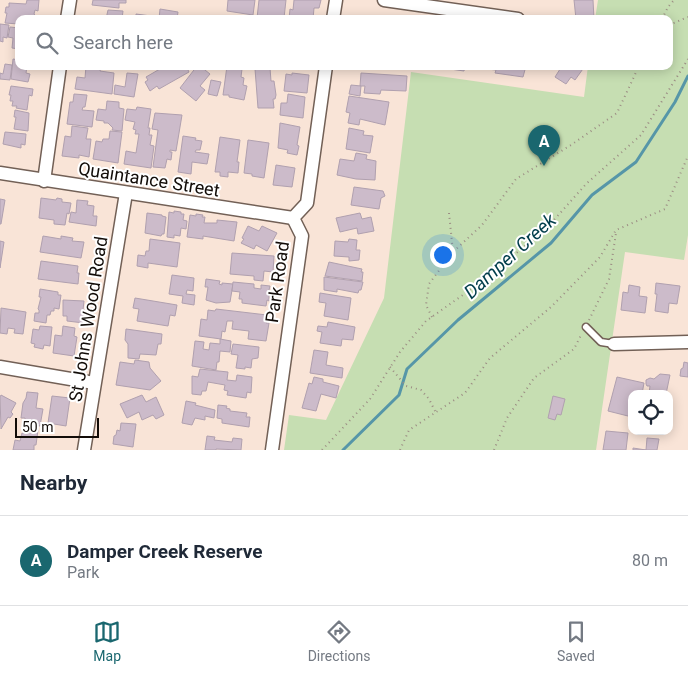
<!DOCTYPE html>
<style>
:root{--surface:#fff;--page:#f2f2f3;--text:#1f2937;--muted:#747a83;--line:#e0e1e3;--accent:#1a676f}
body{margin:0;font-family:Roboto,sans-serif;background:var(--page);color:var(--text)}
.controls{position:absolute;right:15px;bottom:15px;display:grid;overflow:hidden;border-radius:10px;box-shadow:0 2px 12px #0003}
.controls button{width:45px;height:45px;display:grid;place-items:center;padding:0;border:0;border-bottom:1px solid var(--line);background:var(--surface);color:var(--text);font:25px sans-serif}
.scale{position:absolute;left:15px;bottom:12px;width:84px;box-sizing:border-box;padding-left:5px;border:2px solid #120c08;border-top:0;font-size:14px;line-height:18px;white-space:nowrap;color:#120c08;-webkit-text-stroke:4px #fff;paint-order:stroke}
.you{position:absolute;left:442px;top:254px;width:18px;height:18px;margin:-12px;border:4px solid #fff;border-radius:50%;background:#1a73e8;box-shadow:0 0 0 8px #1a73e833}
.badge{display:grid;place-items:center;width:32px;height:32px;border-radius:50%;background:var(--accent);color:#fff;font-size:16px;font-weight:700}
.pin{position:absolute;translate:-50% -41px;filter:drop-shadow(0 1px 2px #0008)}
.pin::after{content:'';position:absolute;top:26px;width:18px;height:15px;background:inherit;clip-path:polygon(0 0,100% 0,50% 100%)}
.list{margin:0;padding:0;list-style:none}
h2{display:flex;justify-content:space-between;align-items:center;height:65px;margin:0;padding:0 20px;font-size:21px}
h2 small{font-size:16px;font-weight:400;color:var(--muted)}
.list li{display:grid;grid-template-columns:32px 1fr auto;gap:15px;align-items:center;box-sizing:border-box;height:90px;padding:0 20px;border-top:1px solid var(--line)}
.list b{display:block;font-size:19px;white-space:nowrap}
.list p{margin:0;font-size:16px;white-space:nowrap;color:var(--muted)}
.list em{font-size:16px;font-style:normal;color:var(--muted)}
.icon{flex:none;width:28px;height:28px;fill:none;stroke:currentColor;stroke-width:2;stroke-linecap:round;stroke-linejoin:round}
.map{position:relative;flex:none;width:688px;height:450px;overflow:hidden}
.search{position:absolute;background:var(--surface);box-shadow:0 2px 12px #0003;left:15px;right:15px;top:15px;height:55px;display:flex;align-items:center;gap:12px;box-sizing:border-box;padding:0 18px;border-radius:10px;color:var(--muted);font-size:19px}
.sheet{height:155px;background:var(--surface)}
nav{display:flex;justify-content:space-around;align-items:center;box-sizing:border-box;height:70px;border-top:1px solid var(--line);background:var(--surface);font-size:14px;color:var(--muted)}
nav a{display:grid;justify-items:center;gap:2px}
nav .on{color:var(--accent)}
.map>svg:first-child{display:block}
.green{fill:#c6deb2}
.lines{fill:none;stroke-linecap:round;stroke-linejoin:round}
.stream{stroke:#5696a8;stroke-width:3}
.building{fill:#ccbbca;stroke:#b0a0af}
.service-casing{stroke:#726056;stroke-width:9}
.minor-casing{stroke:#726056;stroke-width:15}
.path{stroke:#9b8c83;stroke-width:2;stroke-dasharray:1 4;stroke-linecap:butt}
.service{stroke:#fff;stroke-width:6}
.minor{stroke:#fff;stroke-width:12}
.labels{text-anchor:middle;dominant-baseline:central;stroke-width:4;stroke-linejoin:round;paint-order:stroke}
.street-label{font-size:18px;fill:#120c08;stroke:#fff}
.water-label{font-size:19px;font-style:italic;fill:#003d4b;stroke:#fff}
</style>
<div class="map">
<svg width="688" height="450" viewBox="0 0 688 450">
<rect width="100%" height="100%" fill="#f9e4d7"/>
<polygon class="green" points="598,0 688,0 688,235 684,260 625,252 596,450 284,450 289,415 326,420 384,298 411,72 584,97 588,66 669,66 669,19 595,19"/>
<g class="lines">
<polyline class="stream" points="343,450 399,395 407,369 458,320 551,243 592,195 636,162 675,102 688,76"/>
</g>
<g class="building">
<polygon points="27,0 39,0 38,11 35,10 34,14 38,19 19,19 19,24 5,23 7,13 5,13 6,7 9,7 9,3 26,4"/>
<polygon points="93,0 126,0 126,3 119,3 119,8 92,5"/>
<polygon points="228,0 255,0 253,15 227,11"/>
<polygon points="259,0 286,0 284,18 257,18"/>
<polygon points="294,0 321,0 319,8 314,8 313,19 289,19 290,9 293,10"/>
<polygon points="574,0 593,0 594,19 576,19"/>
<polygon points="160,9 178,12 177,19 159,19"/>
<polygon points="108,10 123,11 122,19 106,19"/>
<polygon points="136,14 151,16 151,19 136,19"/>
<polygon points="0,24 9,25 7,38 3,37 3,42 0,41"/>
<polygon points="10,27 19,28 19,49 12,48 13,38 8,37"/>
<polygon points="13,59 19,60 19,66 27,66 26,73 30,74 28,82 11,79"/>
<polygon points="5,64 12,65 10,80 0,79 0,73 3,74"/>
<polygon points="86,66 101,66 100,71 114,73 112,94 75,89 77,77 85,78"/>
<polygon points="165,66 186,66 189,72 159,89 157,86 150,91 145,82 148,80 146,77"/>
<polygon points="197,66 200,66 210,74 200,86 205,90 196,101 180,88"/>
<polygon points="227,66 238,67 238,68 242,69 241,77 244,78 243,85 247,86 244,100 229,97 229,95 223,95"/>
<polygon points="443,66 465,66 464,71 443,68"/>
<polygon points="478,66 526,66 523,77 495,73 496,70 478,68"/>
<polygon points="562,66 585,66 575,80 571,77 566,84 555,77"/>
<polygon points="270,68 271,81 274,81 276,95 275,99 273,99 274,108 258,108 255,69"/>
<polygon points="127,73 138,74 134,97 114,94 115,85 125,87"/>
<polygon points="292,73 309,75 307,93 284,91 286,74 292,75"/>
<polygon points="361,73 407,76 406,91 381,90 380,94 364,93 365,86 360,86"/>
<polygon points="211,80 221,82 217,96 208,94"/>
<polygon points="351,85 361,86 360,96 349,94"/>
<polygon points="11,86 33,89 32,96 29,95 27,110 16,108 17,106 12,106 13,101 10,101 11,95 9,95"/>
<polygon points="74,94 87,95 85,107 83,107 82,110 94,111 92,127 67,124 70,102 73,102"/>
<polygon points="288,94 305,97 303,118 280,115 281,103 287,103"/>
<polygon points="349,96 389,102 385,125 360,119 359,125 348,123 350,113 346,112"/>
<polygon points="107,101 119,102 119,108 124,109 122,131 112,130 113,128 108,123 104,123 104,121 96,120 98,109 106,110"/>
<polygon points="137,107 151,109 148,128 150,128 149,135 152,135 150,145 154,146 151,168 124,164 126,151 136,153 139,134 135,134 136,130 133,129 135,122 125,120 127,109 136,110"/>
<polygon points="15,110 29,113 28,131 14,129 16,117 14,117"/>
<polygon points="155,113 182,115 176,151 170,150 170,152 172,152 171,160 167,159 165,168 153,167 158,130 152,129"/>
<polygon points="280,123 300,127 297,145 299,146 297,155 287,153 288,150 278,148"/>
<polygon points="72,126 88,128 86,139 91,139 89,157 79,155 79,158 62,156 65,136 71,137"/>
<polygon points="349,128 364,131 363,135 373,136 370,153 346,149"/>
<polygon points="110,131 122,132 118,163 93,159 96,141 102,142 103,139 109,139"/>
<polygon points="5,132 26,134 25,145 21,144 21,148 3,144"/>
<polygon points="183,136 196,138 195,140 202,141 200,150 196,150 195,152 209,154 207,164 192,162 191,174 178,172"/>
<polygon points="220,137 240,140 237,162 239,162 238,173 228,172 228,177 220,176 220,172 215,172"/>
<polygon points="248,140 269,143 264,178 252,176 252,174 244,173"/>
<polygon points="356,153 367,155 366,159 376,161 375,180 356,179 337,175 340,159 354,161"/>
<polygon points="276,165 295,168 292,187 273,185"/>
<polygon points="354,187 383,191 385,196 381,198 379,209 351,205"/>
<polygon points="41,198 56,200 57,198 62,199 62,202 71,203 69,214 67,213 65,225 54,224 54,220 39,218"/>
<polygon points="0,199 5,200 1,224 0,224"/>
<polygon points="77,200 88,201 87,205 94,206 93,216 97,216 96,226 69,222 71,212 76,213"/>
<polygon points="174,211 181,212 181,214 184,214 183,220 187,221 186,229 181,228 180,236 174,235 174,238 167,237 169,212 174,213"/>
<polygon points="147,213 162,215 162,216 166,217 164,234 162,234 161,236 145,233"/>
<polygon points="360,213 362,219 371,217 374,231 358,234 357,228 340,232 336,218"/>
<polygon points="196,214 203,215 202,217 205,217 204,223 217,223 217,220 237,222 234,241 203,236 203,239 187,237 190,215 196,216"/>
<polygon points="248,226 259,231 262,226 277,233 267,251 256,245 254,249 241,243 244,239 242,238"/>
<polygon points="43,236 61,239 61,236 73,238 72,241 84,242 81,258 40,252"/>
<polygon points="150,239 180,243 177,267 148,263 148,268 137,266 138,255 145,256 146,251 149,251"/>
<polygon points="349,239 357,240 356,250 360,250 359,260 349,261 349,257 334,256 335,241 348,242"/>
<polygon points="0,241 4,242 0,268"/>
<polygon points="232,253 274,256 273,272 264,271 263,281 254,280 254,276 230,274"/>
<polygon points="41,261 78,266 77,273 79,273 78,284 38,279"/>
<polygon points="329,262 362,269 361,272 363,272 362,281 325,276"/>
<polygon points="172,275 194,278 193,291 187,290 186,294 195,295 194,305 182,303 183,296 169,294"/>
<polygon points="324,277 363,282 361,290 359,290 358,293 337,289 337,292 324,290"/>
<polygon points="206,279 220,281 219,284 222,285 222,283 233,284 230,302 216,303 206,300 208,287 205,287"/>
<polygon points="233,282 254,284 254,288 261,289 261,285 270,286 268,294 269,294 269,301 267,300 266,306 242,303 242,299 239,299 240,292 232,291"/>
<polygon points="656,283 680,286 677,304 669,303 668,313 655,311 657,294 655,294"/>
<polygon points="629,285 640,287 639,296 647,297 645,313 621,310 623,292 628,293"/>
<polygon points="40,289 58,292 58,295 61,295 59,309 54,308 54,311 51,311 50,315 47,315 46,323 34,321 35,313 39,313 39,310 38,309 41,297 39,297"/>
<polygon points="320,293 351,298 348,320 324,316 326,303 319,302"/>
<polygon points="135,298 177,305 175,316 170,315 168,326 137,321 139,309 133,308"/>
<polygon points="63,300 84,301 83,310 85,310 84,323 67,321 67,316 63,316"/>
<polygon points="1,308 26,312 23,334 14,333 15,329 8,328 7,334 0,333"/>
<polygon points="216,309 267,315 266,323 269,323 266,341 248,339 249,331 232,329 233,321 227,321 225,332 222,331 221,339 199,336 201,319 207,320 208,310 215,311"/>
<polygon points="328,322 355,327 353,340 342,339 341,346 320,343 322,332 317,331 318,326 327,327"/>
<polygon points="40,326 52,327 50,346 44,345 43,349 34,347 35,344 31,343 33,329 39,330"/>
<polygon points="63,326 75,328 74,336 77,337 74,356 53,353 55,335 62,336"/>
<polygon points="126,329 162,334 161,344 158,344 156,355 140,354 139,359 128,358 128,344 125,340"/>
<polygon points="220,339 231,341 230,352 220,351 219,362 217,362 216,370 192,366 195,341 204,342 203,349 209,350 210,343 220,344"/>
<polygon points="233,344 259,347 258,358 252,359 251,368 245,367 245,369 236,368 238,355 231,354"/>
<polygon points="314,350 328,352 326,365 343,368 342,378 310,373"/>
<polygon points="135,360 149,362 150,368 161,381 150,390 116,385 120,362 134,364"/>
<polygon points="684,362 688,363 688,377 680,376 681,369 683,368"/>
<polygon points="200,369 228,372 227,380 236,381 237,375 252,377 251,393 247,392 246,398 227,395 228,391 224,390 225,385 208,382 206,391 202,391 201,395 192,394 192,376 198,377"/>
<polygon points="660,374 670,375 666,394 649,394 650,386 647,386 646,384 646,380 650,378 654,379"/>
<polygon points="314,377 323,379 323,382 339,386 336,398 321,394 316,411 302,408 309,383 312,384"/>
<polygon points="617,377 644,383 642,394 631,393 632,417 608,411"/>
<polygon points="27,392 38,393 36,408 43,409 40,426 31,425 31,422 25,421 25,418 21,418 23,403 26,398"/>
<polygon points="1,395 16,403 11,412 13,414 10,418 8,417 1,429 0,397"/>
<polygon points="142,395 146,402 156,397 164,415 156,419 153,415 142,420 139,412 127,418 120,404"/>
<polygon points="52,396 70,398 66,426 48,423"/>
<polygon points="553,396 565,399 561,415 557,414 555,420 548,418"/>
<polygon points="186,401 196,403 195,405 215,410 214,418 205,416 205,420 195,418 192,425 182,423"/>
<polygon points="218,405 227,406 226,408 230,409 230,411 247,413 246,417 250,417 249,427 222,423 222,419 217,418"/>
<polygon points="121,423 136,424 133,447 113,444 114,436 116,435 117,430 120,431"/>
<polygon points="29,429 38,430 36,445 34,445 34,450 13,450 15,440 20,441 22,433 25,433 26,430"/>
<polygon points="606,431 628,433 626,450 603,450"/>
<polygon points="207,436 215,437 214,440 232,442 233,438 242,439 241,450 216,449 216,450 205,450"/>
<polygon points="647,438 659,439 657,450 633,450 633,448 646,450"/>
</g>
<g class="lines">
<g class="service-casing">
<polyline id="service" points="586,327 601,342 614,344"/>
</g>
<g class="minor-casing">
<g id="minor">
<polyline points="384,0 518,19"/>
<polyline points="67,19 70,0"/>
<polyline points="333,19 336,0"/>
<polyline points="0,173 293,218"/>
<polyline points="44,181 60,66"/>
<polyline points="614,344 688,342"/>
<polyline points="0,367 94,383"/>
<polyline points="84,450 126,193"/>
<polyline points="272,450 302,236 293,218 307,203 326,66"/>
</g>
</g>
<g class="path">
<polyline points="662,19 668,7 674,0"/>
<polyline points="669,25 688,17"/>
<polyline points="449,213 453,252"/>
<polyline points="432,317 426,305 429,284 453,252 482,225 516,179 571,145 617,113 639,66"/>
<polyline points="589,320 609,279 616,233"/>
<polyline points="390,367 406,386 421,390 429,399 436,413"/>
<polyline points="322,450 370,399 400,352 426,321 477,285 546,229 586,184 641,135 688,59"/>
<polyline points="400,450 409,430 465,393 490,358 551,307 600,257 616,230 665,209 688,156"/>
<polyline points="494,450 507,418 534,378 574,349 581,335"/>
</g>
<use href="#service" class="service"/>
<use href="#minor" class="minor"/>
</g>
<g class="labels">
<g class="street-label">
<text transform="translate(149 179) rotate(9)">Quaintance Street</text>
<text transform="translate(277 282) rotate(-82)">Park Road</text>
<text transform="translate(88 319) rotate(-81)">St Johns Wood Road</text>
</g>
<g class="water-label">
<text transform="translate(510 256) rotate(-42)">Damper Creek</text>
</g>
</g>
</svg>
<div class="controls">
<button><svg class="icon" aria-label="locate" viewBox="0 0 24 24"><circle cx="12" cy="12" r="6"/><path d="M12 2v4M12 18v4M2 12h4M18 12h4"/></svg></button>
</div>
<div class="scale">50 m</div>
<div class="you"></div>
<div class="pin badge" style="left:544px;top:166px">A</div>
<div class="search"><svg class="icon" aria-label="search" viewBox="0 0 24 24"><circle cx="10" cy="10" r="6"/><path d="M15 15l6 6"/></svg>Search here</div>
</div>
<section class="sheet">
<h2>Nearby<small></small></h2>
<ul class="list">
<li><span class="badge">A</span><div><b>Damper Creek Reserve</b><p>Park</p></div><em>80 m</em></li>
</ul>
</section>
<nav>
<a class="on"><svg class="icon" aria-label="map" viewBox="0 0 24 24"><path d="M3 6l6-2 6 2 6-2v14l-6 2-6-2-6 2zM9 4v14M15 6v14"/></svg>Map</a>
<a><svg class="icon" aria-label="directions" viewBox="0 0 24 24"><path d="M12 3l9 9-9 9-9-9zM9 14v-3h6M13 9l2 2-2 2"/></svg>Directions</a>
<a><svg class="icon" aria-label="saved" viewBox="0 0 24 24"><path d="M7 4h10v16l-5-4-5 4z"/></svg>Saved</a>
</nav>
